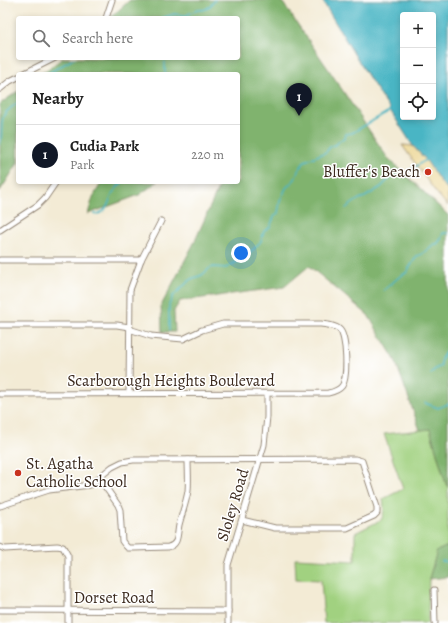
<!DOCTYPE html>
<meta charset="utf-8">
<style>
:root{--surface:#fff;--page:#f6f6f6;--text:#222;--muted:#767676;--line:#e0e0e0;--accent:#111827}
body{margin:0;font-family:Alegreya,serif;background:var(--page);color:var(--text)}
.controls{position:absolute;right:12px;top:12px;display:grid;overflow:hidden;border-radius:4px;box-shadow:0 2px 6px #0003}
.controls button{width:36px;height:36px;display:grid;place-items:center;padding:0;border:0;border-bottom:1px solid var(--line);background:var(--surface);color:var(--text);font:20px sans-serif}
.you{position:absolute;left:241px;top:253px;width:14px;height:14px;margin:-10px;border:3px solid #fff;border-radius:50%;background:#1a73e8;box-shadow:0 0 0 6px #1a73e833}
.badge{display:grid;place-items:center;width:26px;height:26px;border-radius:50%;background:var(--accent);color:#fff;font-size:13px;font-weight:700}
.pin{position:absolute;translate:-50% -33px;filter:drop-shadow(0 1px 2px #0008)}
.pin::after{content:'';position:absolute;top:21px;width:14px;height:12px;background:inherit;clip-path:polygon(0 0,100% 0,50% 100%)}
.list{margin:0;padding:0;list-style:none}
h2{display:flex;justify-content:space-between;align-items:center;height:52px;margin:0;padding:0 16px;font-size:17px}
h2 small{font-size:13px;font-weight:400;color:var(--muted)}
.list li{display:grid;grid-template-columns:26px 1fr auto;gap:12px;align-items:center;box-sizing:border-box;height:60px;padding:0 16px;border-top:1px solid var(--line)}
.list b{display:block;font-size:15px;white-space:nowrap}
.list p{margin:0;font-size:13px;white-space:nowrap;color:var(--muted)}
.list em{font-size:13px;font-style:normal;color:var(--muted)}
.icon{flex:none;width:22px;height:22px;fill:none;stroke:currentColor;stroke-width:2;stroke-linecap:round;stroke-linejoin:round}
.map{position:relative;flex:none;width:448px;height:623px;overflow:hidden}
.search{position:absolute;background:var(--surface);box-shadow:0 2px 6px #0003;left:16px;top:16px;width:224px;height:44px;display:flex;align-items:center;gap:10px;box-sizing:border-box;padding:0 14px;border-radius:4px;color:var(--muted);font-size:15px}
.panel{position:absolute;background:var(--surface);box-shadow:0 2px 6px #0003;left:16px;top:72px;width:224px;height:112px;border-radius:4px}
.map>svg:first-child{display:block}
.green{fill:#a1d180;stroke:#6e7e4f}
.forest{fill:#80b36e;stroke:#5e6e46}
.sand{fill:#eeda9e;stroke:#94825e}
.water{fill:#48b5c4;stroke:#427071;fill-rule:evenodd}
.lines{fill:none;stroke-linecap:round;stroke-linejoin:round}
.stream{stroke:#48b5c4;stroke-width:1.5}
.minor-casing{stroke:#978a7a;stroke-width:7}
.minor{stroke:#fff;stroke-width:5}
.poi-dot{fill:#c8321e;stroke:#fff;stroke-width:1.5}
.labels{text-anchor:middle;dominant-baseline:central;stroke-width:3;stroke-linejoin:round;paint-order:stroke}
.poi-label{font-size:16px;fill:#3b2a1e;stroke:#fff;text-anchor:end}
.street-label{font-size:16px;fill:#3b2a1e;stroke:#fff}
</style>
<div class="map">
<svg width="448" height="623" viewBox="0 0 448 623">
<rect width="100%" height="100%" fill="#fff"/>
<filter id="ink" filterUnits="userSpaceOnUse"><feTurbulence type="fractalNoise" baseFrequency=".025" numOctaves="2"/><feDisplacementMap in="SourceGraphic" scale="8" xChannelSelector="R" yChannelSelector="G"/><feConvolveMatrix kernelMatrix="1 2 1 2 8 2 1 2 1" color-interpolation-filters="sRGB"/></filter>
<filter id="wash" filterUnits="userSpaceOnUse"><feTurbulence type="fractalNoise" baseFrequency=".012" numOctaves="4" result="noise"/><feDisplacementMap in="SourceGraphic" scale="16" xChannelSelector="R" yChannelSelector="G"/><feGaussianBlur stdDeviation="0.9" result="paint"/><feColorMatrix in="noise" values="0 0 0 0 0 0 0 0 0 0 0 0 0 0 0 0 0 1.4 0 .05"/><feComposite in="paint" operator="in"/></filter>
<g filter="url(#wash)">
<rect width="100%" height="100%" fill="#f3ebd5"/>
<path class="green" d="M430,429l16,55 2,3v59l-11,5 -8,28 -1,44h-104l-3,-43 -25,-1 -1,-21 60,3v-28l26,-13c4,-7 3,-13 2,-21l20,-10 -19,-55z"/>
<g class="forest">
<polygon points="130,0 281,0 331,73 387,157 448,215 448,487 446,484 430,429 420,430 395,360 368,315 309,266 284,287 180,301 174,311 175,332 162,332 161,306 194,243 221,182 238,182 238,74 41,74 63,58 238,58 238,18 110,18"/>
<polygon points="18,91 18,163 0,191 0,104"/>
<polygon points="102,182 157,182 139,195 88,214 93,197"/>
<polygon points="448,546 448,577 429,579 437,551"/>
</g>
<polygon class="sand" points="402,145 413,146 426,160 442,184 448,189 448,206 435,191"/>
<path class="water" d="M322,0h126v189l-6,-5 -16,-24 -13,-14 -59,-92zM403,15h30v102h-30z"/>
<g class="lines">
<g class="stream">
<polyline points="162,18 174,14 184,15"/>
<path d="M180,18l13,-6 4,-3c8,3 13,-2 18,-9"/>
<polyline points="47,74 75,58"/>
<polyline points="165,74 165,62"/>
<path d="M0,144c3,-9 0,-21 4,-29 3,-5 10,-9 14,-13"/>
<polyline points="346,208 359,199 365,197 381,187 391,177 406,173 410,170 426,160"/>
<path d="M94,214c15,1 14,-16 22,-25 2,-3 5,-5 7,-7"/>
<polyline points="384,290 399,277 406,273 417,256 422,254 434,244 437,244 441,239 443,233 448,233"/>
<polyline points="169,331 169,305 173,296 191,279 202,275 210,268 214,267 226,268 240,260 256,247 261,241 264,231 270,227 274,217 278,213 280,201 286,188 295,179 298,171 305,161 326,152 330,147 337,144 338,142 345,137 346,134 352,133 391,110"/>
<polyline points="431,374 435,369 441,366 441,359 448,348"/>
<polyline points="425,403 438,408 448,404"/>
<polyline points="442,561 448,562"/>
</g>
</g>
</g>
<g filter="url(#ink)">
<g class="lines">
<g class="minor-casing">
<g id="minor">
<polyline points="106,18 112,0"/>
<polyline points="23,74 55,58"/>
<polyline points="0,89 10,81 18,77"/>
<polyline points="0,230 38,205 45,198 56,182"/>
<polyline points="0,260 141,260"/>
<path d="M0,325h117l12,2 3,3 19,6 32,3 19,-9 21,-6h98c6,1 13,1 18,5 8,6 9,49 3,57 -3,4 -9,6 -14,7l-328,1"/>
<polyline points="129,393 130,290 141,260 161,221"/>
<path d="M99,478l19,27 2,5 2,31 3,4 3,3h6l34,-1c11,-2 9,-13 11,-22 3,-12 7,-22 9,-34 1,-10 0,-21 0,-31"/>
<polyline points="0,506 49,490 90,485 112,467 122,462 133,460 355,459 362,461 377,507 377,513 374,516 347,528 275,528 242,520"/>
<polyline points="0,547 5,549 57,546 63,547 68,556 68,623"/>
<polyline points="434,590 435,623"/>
<polyline points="0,610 228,611"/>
<polyline points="228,623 228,565 264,445 267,417 267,394"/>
</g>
</g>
<use href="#minor" class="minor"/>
</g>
</g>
<g class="poi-dot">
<circle cx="428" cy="172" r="4"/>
<circle cx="18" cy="473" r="4"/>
</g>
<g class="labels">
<g class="poi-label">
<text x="420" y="172">Bluffer's Beach</text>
<text x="26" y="464" text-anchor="start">St. Agatha<tspan x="26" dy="18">Catholic School</tspan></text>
</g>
<g class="street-label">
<text x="171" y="381">Scarborough Heights Boulevard</text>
<text transform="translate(233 505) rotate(-73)">Sloley Road</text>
<text x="114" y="598">Dorset Road</text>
</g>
</g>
</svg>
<div class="controls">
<button>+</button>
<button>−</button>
<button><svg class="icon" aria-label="locate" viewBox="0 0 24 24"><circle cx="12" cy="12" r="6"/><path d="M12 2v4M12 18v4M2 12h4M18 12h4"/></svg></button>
</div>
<div class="you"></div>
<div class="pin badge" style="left:299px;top:116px">1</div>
<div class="search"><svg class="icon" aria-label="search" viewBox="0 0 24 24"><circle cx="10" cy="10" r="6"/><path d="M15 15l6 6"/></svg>Search here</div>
<section class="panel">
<h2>Nearby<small></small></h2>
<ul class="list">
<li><span class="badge">1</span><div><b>Cudia Park</b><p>Park</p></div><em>220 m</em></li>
</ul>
</section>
</div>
